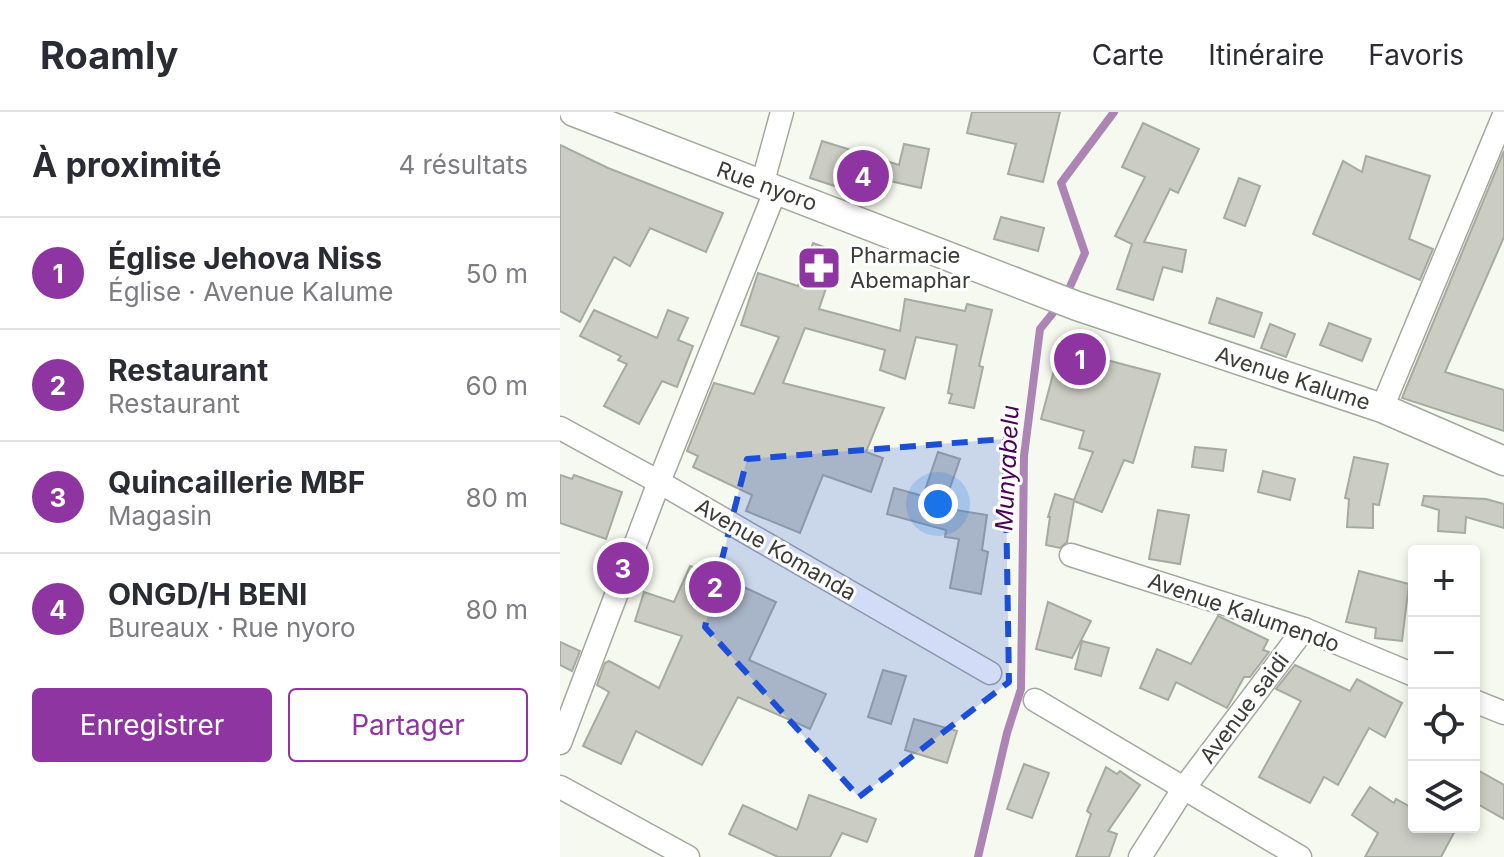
<!DOCTYPE html>
<html lang="fr">
<meta charset="utf-8">
<style>
:root{--surface:#fff;--page:#f2f2f3;--text:#2b2b33;--muted:#7c7c81;--line:#e1e1e2;--accent:#8f35a1}
body{margin:0;font-family:Inter,sans-serif;background:var(--page);color:var(--text)}
.controls{position:absolute;right:24px;bottom:24px;display:grid;overflow:hidden;border-radius:8px;box-shadow:0 4px 12px #0003}
.controls button{width:72px;height:72px;display:grid;place-items:center;padding:0;border:0;border-bottom:2px solid var(--line);background:var(--surface);color:var(--text);font:40px sans-serif}
.you{position:absolute;left:378px;top:392px;width:28px;height:28px;margin:-20px;border:6px solid #fff;border-radius:50%;background:#1a73e8;box-shadow:0 0 0 12px #1a73e833}
.badge{display:grid;place-items:center;width:52px;height:52px;border-radius:50%;background:var(--accent);color:#fff;font-size:26px;font-weight:700}
.pin{position:absolute;translate:-50% -50%;border:4px solid #fff;box-shadow:0 2px 8px #0006}
.list{margin:0;padding:0;list-style:none}
h2{display:flex;justify-content:space-between;align-items:center;height:104px;margin:0;padding:0 32px;font-size:34px}
h2 small{font-size:26px;font-weight:400;color:var(--muted)}
.list li{display:grid;grid-template-columns:52px 1fr auto;gap:24px;align-items:center;box-sizing:border-box;height:112px;padding:0 32px;border-top:2px solid var(--line)}
.list b{display:block;font-size:30px;white-space:nowrap}
.list p{margin:0;font-size:26px;white-space:nowrap;color:var(--muted)}
.list em{font-size:26px;font-style:normal;color:var(--muted)}
.actions{display:flex;gap:16px;padding:24px 32px}
.actions a{flex:1;padding:18px 0;border:2px solid var(--accent);border-radius:8px;text-align:center;font-size:28px;color:var(--accent)}
.actions .main{background:var(--accent);color:#fff}
.icon{flex:none;width:44px;height:44px;fill:none;stroke:currentColor;stroke-width:2;stroke-linecap:round;stroke-linejoin:round}
.map{position:relative;flex:none;width:944px;height:745px;overflow:hidden}
header{display:flex;align-items:center;gap:48px;box-sizing:border-box;height:112px;padding:0 40px;background:var(--surface);border-bottom:2px solid var(--line)}
header strong{font-size:38px}
nav{display:flex;gap:44px;margin-inline-start:auto;font-size:28px}
main{display:flex}
aside{flex:1;background:var(--surface)}
.map>svg:first-child{display:block}
.lines{fill:none;stroke-linecap:round;stroke-linejoin:round}
.stream{stroke:#ac85b4;stroke-width:8}
.building{fill:#cbcdc4;stroke:#a7aaa1;stroke-width:2}
.minor-casing{stroke:#a4a79e;stroke-width:25}
.tertiary-casing{stroke:#a4a79e;stroke-width:31}
.minor{stroke:#fff;stroke-width:22}
.tertiary{stroke:#fff;stroke-width:28}
.marked{fill:#1d4ed8;fill-opacity:0.2;stroke:#1d4ed8;stroke-width:6;stroke-dasharray:16 10;stroke-linejoin:round}
.labels{text-anchor:middle;dominant-baseline:central;stroke-width:6;stroke-linejoin:round;paint-order:stroke}
.street-label{font-size:22px;fill:#3b3c38;stroke:#fff}
.poi-label{font-size:22px;fill:#3b3c38;stroke:#fff;text-anchor:start}
.water-label{font-size:24px;font-style:italic;fill:#4a0057;stroke:#fff}
</style>
<header>
<strong>Roamly</strong>
<nav><a>Carte</a><a>Itinéraire</a><a>Favoris</a></nav>
</header>
<main>
<aside>
<h2>À proximité<small>4 résultats</small></h2>
<ul class="list">
<li><span class="badge">1</span><div><b>Église Jehova Niss</b><p>Église · Avenue Kalume</p></div><em>50 m</em></li>
<li><span class="badge">2</span><div><b>Restaurant</b><p>Restaurant</p></div><em>60 m</em></li>
<li><span class="badge">3</span><div><b>Quincaillerie MBF</b><p>Magasin</p></div><em>80 m</em></li>
<li><span class="badge">4</span><div><b>ONGD/H BENI</b><p>Bureaux · Rue nyoro</p></div><em>80 m</em></li>
</ul>
<div class="actions"><a class="main">Enregistrer</a><a>Partager</a></div>
</aside>
<div class="map">
<svg width="944" height="745" viewBox="0 0 944 745">
<rect width="100%" height="100%" fill="#f6f9ef"/>
<g class="lines">
<polyline class="stream" points="418,745 447,621 461,577 464,344 480,217 505,186 525,141 501,71 554,0"/>
</g>
<g class="building">
<polygon points="412,0 500,0 483,70 448,62 456,32 407,21"/>
<polygon points="583,11 639,37 618,81 610,77 584,130 626,138 622,160 603,155 593,188 557,177 572,132 555,124 585,65 562,55"/>
<polygon points="262,29 339,53 344,32 369,37 361,76 312,65 306,84 250,66"/>
<polygon points="0,33 48,56 163,101 146,140 90,116 70,154 54,145 20,210 0,199"/>
<polygon points="944,39 944,125 885,260 944,278 944,319 842,286"/>
<polygon points="806,44 870,64 849,127 873,137 860,168 753,122 783,49 802,60"/>
<polygon points="679,66 700,74 685,114 664,106"/>
<polygon points="441,105 484,116 478,139 434,127"/>
<polygon points="253,131 278,140 259,197 340,219 345,187 405,199 407,192 432,198 419,254 423,255 414,296 389,291 392,282 388,281 397,233 356,225 345,267 320,258 325,238 245,216 223,271 324,296 306,340 323,346 311,380 263,363 240,421 186,399 192,383 133,355 138,344 127,339 154,271 194,282 219,225 181,213 198,161 238,174"/>
<polygon points="657,186 702,201 694,225 649,211"/>
<polygon points="34,198 97,226 108,198 128,206 118,228 133,234 117,275 102,269 79,312 44,294 67,252 58,248 61,244 20,224"/>
<polygon points="769,211 811,227 802,249 760,233"/>
<polygon points="710,212 735,222 726,245 701,236"/>
<polygon points="503,225 542,235 539,246 600,262 573,351 564,348 542,400 514,389 507,430 500,436 486,433 490,405 488,405 495,382 514,388 533,340 519,336 524,319 481,307"/>
<polygon points="635,335 666,338 663,359 632,355"/>
<polygon points="378,340 400,347 383,396 427,403 422,438 428,440 421,482 390,476 399,427 385,425 386,418 327,402 334,376 363,384"/>
<polygon points="794,345 828,352 819,393 813,392 813,416 787,415 789,387 785,386"/>
<polygon points="703,359 735,367 730,388 698,380"/>
<polygon points="0,363 12,367 14,363 62,380 46,427 0,411"/>
<polygon points="864,384 926,387 944,392 944,416 906,405 905,421 878,419 879,398 862,393"/>
<polygon points="598,398 629,403 620,452 589,447"/>
<polygon points="130,454 164,466 216,490 189,548 266,582 250,617 178,585 142,653 76,619 61,652 23,634 49,580 37,573 45,551 49,549 99,576 122,524 75,509 84,480 114,490"/>
<polygon points="799,459 849,472 842,529 815,526 816,516 786,510"/>
<polygon points="488,490 531,509 512,546 476,537"/>
<polygon points="658,504 708,528 703,538 709,540 690,565 684,565 667,596 616,570 608,588 580,576 597,537 631,552"/>
<polygon points="522,529 549,536 541,564 515,557"/>
<polygon points="0,530 20,539 12,559 0,553"/>
<polygon points="735,553 790,579 797,567 842,591 825,625 809,616 778,673 764,665 750,691 699,665 741,589 716,577"/>
<polygon points="323,558 346,564 331,612 308,605"/>
<polygon points="354,607 397,619 387,651 345,638"/>
<polygon points="464,652 489,661 472,706 447,697"/>
<polygon points="546,655 557,662 560,659 580,673 548,719 557,722 549,745 516,745 531,702 527,699"/>
<polygon points="914,656 944,673 944,707 914,690"/>
<polygon points="810,675 834,691 836,687 854,697 854,715 897,715 881,745 805,745 818,721 792,703"/>
<polygon points="249,683 316,707 307,730 282,721 270,745 218,745 169,722 183,693 237,718"/>
</g>
<g class="lines">
<g class="minor-casing">
<g id="minor">
<polyline points="202,73 222,0"/>
<polyline points="822,296 944,3"/>
<polyline points="0,316 99,370 430,561"/>
<polyline points="511,443 744,517 854,563"/>
<polyline points="475,588 740,745"/>
<polyline points="914,589 944,601"/>
<polyline points="0,631 99,370 216,77"/>
<polyline points="0,675 128,745"/>
<polyline points="580,745 624,676 744,517"/>
</g>
</g>
<g class="tertiary-casing">
<polyline id="tertiary" points="14,0 517,194 822,296 944,349"/>
</g>
<use href="#minor" class="minor"/>
<use href="#tertiary" class="tertiary"/>
</g>
<path class="marked" d="M445,327l4,243 -150,115 -154,-170 42,-168z"/>
<defs>
<g id="pharmacy-square" transform="scale(2.3)"><rect x="-9" y="-9" width="18" height="18" rx="4" fill="#8f35a1" stroke="#fff"/><path d="M-2-6h4v4h4v4h-4v4h-4v-4h-4v-4h4Z" fill="#fff"/></g>
</defs>
<g fill-rule="evenodd">
<use href="#pharmacy-square" x="259" y="156"/>
</g>
<g class="labels">
<g class="street-label">
<text transform="translate(207 74) rotate(20)">Rue nyoro</text>
<text transform="translate(733 266) rotate(18)">Avenue Kalume</text>
<text transform="translate(216 437) rotate(30)">Avenue Komanda</text>
<text transform="translate(684 500) rotate(19)">Avenue Kalumendo</text>
<text transform="translate(684 596) rotate(-53)">Avenue saidi</text>
</g>
<g class="poi-label">
<text x="290" y="143">Pharmacie<tspan x="290" dy="25">Abemaphar</tspan></text>
</g>
<g class="water-label">
<text transform="translate(447 356) rotate(-87)">Munyabelu</text>
</g>
</g>
</svg>
<div class="controls">
<button>+</button>
<button>−</button>
<button><svg class="icon" aria-label="locate" viewBox="0 0 24 24"><circle cx="12" cy="12" r="6"/><path d="M12 2v4M12 18v4M2 12h4M18 12h4"/></svg></button>
<button><svg class="icon" aria-label="layers" viewBox="0 0 24 24"><path d="M12 4l9 5-9 5-9-5zM3 14l9 5 9-5"/></svg></button>
</div>
<div class="you"></div>
<div class="pin badge" style="left:520px;top:247px">1</div>
<div class="pin badge" style="left:155px;top:475px">2</div>
<div class="pin badge" style="left:63px;top:456px">3</div>
<div class="pin badge" style="left:303px;top:64px">4</div>
</div>
</main>
